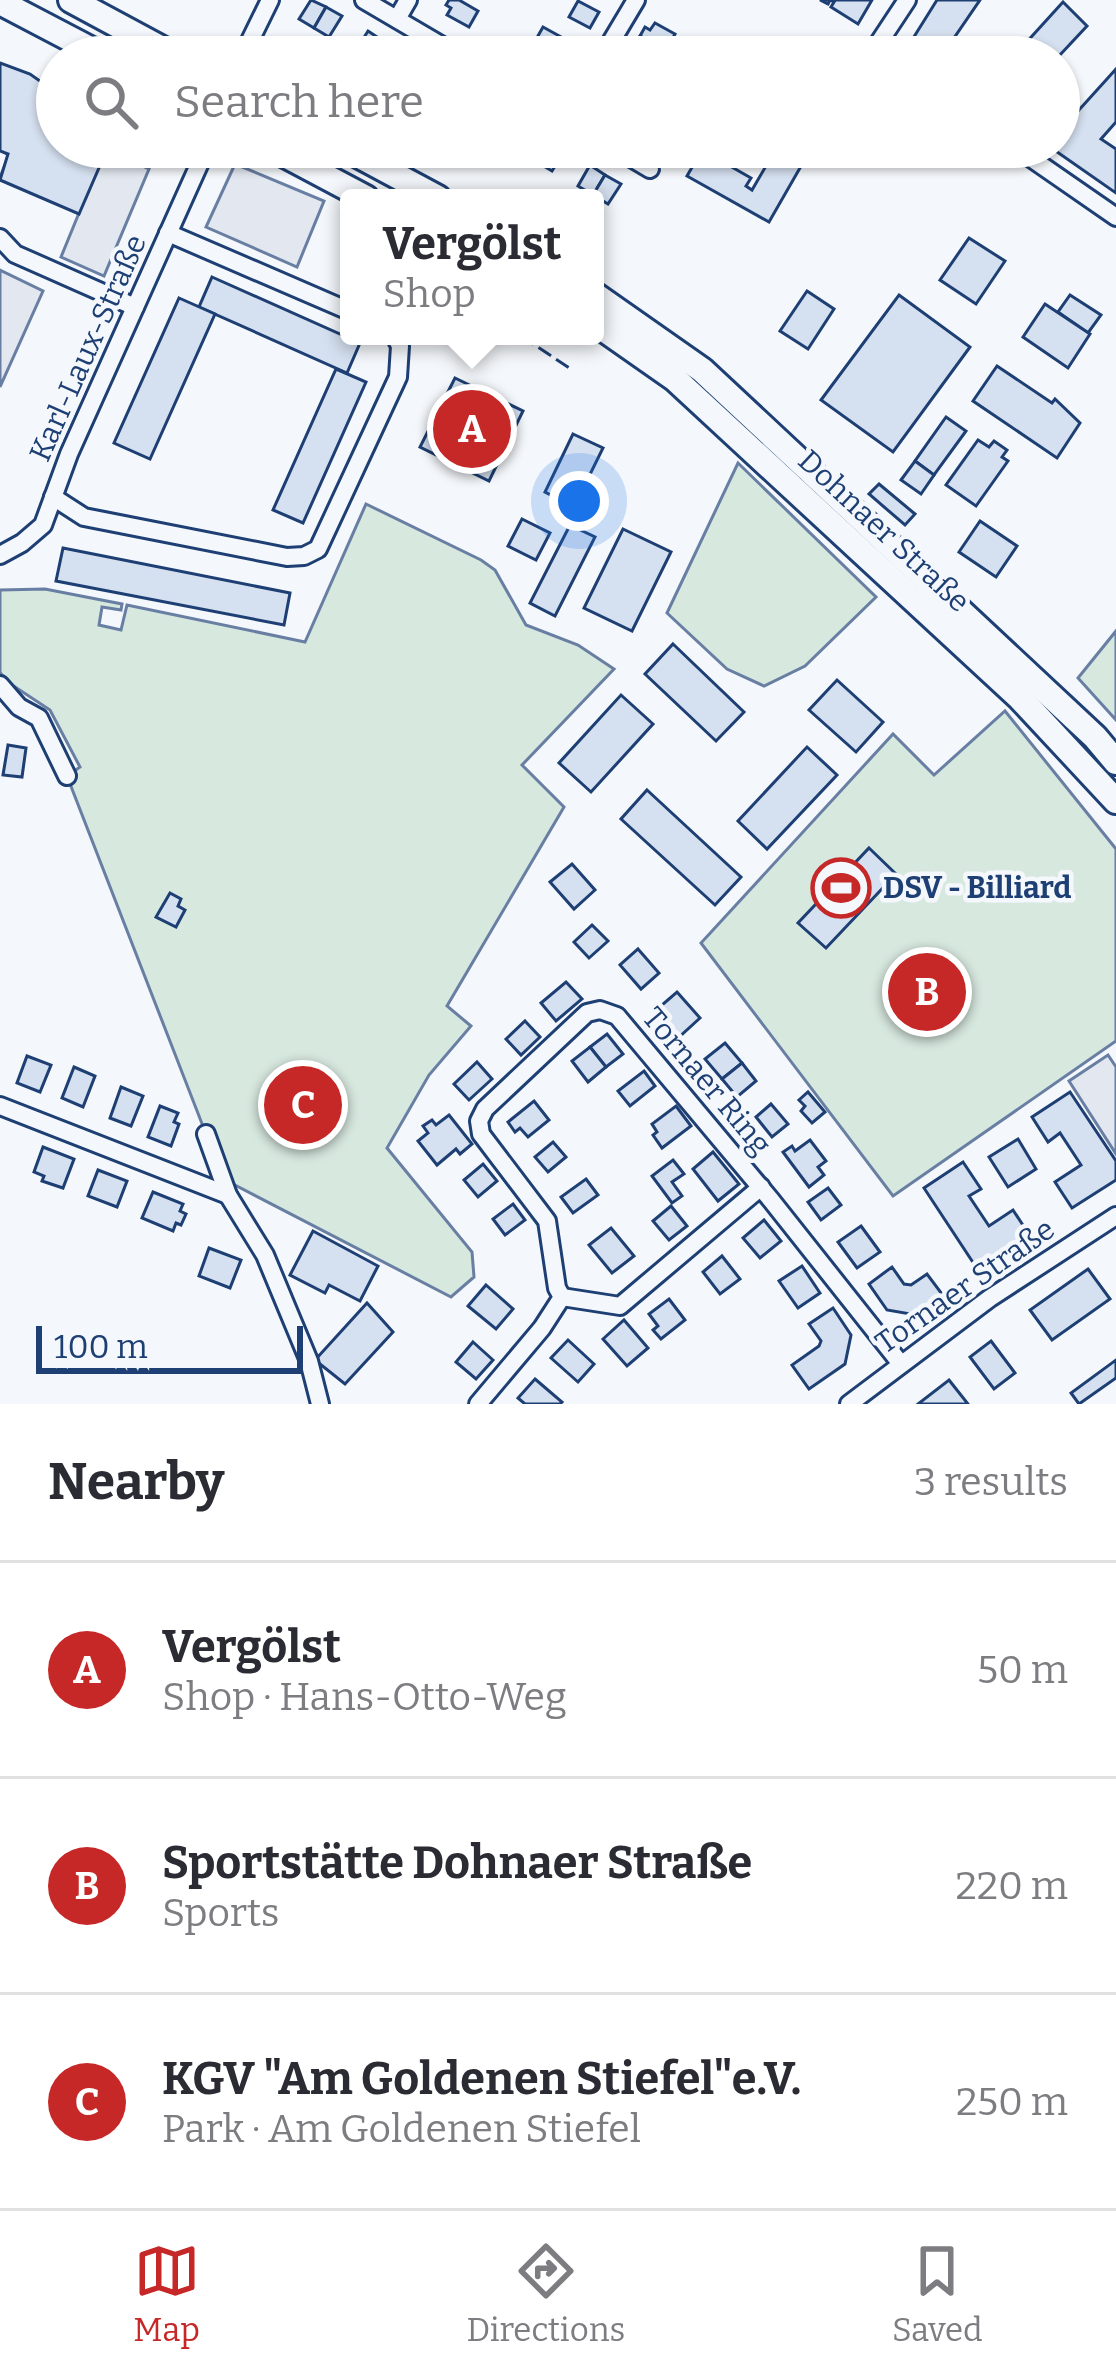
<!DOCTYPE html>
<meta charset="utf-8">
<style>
:root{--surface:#fff;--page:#f7f7f7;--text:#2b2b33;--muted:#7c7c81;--line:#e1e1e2;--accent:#c62828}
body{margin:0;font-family:Bitter,serif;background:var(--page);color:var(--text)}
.scale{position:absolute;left:36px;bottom:30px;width:267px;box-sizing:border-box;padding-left:12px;border:6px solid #1d3f73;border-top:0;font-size:33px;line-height:42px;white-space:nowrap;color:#1d3f73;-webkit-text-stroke:9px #f4f7fb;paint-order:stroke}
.you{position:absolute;left:579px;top:501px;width:42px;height:42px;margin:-30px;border:9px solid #fff;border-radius:50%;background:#1a73e8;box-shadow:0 0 0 18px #1a73e833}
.badge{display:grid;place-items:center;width:78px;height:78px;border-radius:50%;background:var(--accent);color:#fff;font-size:39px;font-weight:700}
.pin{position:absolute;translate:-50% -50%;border:6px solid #fff;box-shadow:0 3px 12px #0006}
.popup{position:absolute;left:340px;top:189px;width:264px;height:156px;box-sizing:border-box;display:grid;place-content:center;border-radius:12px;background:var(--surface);filter:drop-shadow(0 3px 9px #0005);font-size:39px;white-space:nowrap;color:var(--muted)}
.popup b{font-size:45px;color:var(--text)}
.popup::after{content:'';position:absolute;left:50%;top:100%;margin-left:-24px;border:24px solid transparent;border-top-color:var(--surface)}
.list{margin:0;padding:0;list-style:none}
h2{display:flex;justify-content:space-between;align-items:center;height:156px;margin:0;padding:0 48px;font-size:51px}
h2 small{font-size:39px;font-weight:400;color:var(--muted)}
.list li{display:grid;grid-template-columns:78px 1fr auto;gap:36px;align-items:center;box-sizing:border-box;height:216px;padding:0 48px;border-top:3px solid var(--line)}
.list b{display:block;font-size:45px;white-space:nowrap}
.list p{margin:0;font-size:39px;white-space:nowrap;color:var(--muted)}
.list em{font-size:39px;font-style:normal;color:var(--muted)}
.icon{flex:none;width:66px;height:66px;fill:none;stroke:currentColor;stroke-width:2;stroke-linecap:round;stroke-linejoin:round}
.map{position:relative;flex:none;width:1116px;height:1404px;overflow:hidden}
.search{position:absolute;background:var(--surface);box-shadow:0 3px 9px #0004;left:36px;right:36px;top:36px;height:132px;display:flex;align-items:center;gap:30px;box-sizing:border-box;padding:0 42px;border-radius:66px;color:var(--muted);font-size:45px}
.sheet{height:804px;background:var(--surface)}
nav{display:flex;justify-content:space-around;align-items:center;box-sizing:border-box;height:168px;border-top:3px solid var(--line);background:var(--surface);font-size:33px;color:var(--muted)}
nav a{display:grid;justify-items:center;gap:6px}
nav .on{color:var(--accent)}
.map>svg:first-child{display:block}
.green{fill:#d7e8df;stroke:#687fa3;stroke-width:3}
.parking{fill:#e3e8f0;stroke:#687fa3;stroke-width:3}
.building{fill:#d5e0f0;stroke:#1d3f73;stroke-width:3}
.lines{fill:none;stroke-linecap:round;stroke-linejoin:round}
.street-casing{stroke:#1d3f73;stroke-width:22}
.secondary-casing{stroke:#1d3f73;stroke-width:30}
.street{stroke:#f4f7fb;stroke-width:16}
.secondary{stroke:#f4f7fb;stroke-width:24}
.fence{stroke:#1d3f73;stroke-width:3;stroke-dasharray:15 6;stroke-linecap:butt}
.labels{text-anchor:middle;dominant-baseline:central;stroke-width:9;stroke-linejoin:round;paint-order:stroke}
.street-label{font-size:30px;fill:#1d3f73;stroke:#f4f7fb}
.poi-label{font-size:30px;font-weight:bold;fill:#1d3f73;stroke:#f4f7fb;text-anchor:start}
</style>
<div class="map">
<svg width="1116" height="1404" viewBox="0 0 1116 1404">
<rect width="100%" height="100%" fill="#f4f7fb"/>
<g class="green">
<polygon points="738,463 876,597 805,666 764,686 727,669 667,613"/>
<polygon points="366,504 481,560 495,570 526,625 578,645 614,669 522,765 564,807 447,1006 471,1026 429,1075 387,1148 472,1252 474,1277 451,1297 229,1182 206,1134 67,776 80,767 50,710 6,681 0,672 0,590 45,589 122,604 121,610 102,607 99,625 121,630 127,605 305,642"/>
<polygon points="1116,631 1116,720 1078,678"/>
<polygon points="1005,711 1116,849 1116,1041 893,1196 701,943 893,734 934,775"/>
</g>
<g class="parking">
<polygon points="57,147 106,150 149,169 104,276 61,257 79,213 0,177 9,155 0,150"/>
<polygon points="235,164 324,201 297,267 206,227"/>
<polygon points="0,270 43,291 0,387"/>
<polygon points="1108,1055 1116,1067 1116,1154 1069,1081"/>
</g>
<g class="building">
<polygon points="311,0 326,7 314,28 299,19"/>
<polygon points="449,0 459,0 478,11 469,27 447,15 451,8 446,5"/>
<polygon points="820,0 872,0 858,24 831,7 834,2 830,0 828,4"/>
<polygon points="937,0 980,0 952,41 974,57 902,56"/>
<polygon points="578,1 599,12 590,28 569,17"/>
<polygon points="1063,2 1087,26 1058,57 1013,57"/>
<polygon points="326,7 342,16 329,37 314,28"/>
<polygon points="655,23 675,34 666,51 640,36 645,27 650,30"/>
<polygon points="543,27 563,38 554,54 534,43"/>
<polygon points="368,31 383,41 374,57 355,52"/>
<polygon points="640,36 666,51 662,57 637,55 641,47 636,44"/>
<polygon points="0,63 30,74 57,93 57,147 108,147 79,214 0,180 8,154 0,151"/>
<polygon points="1116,69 1116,122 1101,139 1116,149 1116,193 1050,147 1059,147 1059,132"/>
<polygon points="546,147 565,150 552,171 537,162"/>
<polygon points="777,147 812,147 769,222 687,176 702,150 751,178 746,186 752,190"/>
<polygon points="590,165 605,175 593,195 578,186"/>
<polygon points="605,175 621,184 608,204 593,195"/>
<polygon points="969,238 1005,261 976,304 940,280"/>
<polygon points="212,277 360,343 347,373 199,307"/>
<polygon points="807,291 834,309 808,349 780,331"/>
<polygon points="899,295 970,347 893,452 821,400"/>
<polygon points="1070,295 1101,315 1088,333 1058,312"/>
<polygon points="179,298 215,314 150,459 114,443"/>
<polygon points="1045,304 1090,334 1068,368 1023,337"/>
<polygon points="997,366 1052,403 1055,399 1080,423 1057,458 973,401"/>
<polygon points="336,369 366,382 303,523 273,510"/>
<polygon points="455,378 523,411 489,481 420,447"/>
<polygon points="946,417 966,431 934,475 915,461"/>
<polygon points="573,434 603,448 574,507 545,492"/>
<polygon points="978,440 989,447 994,441 1007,450 1002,457 1008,461 976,506 946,485"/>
<polygon points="915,461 934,475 921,494 901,480"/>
<polygon points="879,484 915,514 905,525 869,494"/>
<polygon points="522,519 550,533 536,560 508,546"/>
<polygon points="980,521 1017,546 996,577 959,552"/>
<polygon points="570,525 595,537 555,616 530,603"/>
<polygon points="623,529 671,552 632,631 584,608"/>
<polygon points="63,548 290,593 284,625 56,581"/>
<polygon points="673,644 744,712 716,741 645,674"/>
<polygon points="837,680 883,722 856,752 809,710"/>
<polygon points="621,695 653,724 591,792 559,763"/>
<polygon points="8,745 26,748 22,777 3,775"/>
<polygon points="807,747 837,775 767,849 738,821"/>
<polygon points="647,790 741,877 715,905 621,819"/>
<polygon points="869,848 896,874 826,948 798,923"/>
<polygon points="572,864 595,890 574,909 550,882"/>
<polygon points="170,893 181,899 178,906 185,910 176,927 156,917"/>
<polygon points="592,925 608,941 589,958 574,942"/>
<polygon points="638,949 659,973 641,989 620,965"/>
<polygon points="566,982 582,999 556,1021 541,1003"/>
<polygon points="677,992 700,1018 678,1038 655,1011"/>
<polygon points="525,1021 540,1037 521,1055 506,1039"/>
<polygon points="607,1034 623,1054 606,1067 590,1047"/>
<polygon points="725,1043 742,1063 722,1079 705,1059"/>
<polygon points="590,1047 606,1067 588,1082 572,1061"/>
<polygon points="27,1056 51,1065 40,1092 17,1083"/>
<polygon points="477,1062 492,1079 469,1100 454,1084"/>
<polygon points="742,1063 756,1081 737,1097 722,1079"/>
<polygon points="74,1067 95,1076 83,1107 62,1098"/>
<polygon points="644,1071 655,1086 630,1106 618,1091"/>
<polygon points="121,1087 143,1096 131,1126 110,1118"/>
<polygon points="808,1092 825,1112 812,1123 801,1111 805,1106 799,1100"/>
<polygon points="1070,1092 1116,1161 1116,1180 1072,1208 1055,1182 1081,1165 1060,1133 1048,1142 1032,1117"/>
<polygon points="534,1101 549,1120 528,1137 520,1128 515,1132 508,1122"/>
<polygon points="771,1104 788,1124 772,1137 756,1117"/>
<polygon points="160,1106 178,1113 174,1122 179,1124 171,1146 148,1137"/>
<polygon points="676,1106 691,1126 662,1148 653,1135 657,1132 652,1124"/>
<polygon points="449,1115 472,1144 460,1154 456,1149 437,1165 418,1141 428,1133 423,1126 432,1120 436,1125"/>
<polygon points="1018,1139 1036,1169 1008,1187 989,1157"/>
<polygon points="810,1140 826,1161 818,1167 824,1175 809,1187 783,1152 792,1146 795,1151"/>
<polygon points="553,1142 566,1157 548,1172 535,1157"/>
<polygon points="43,1147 74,1159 63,1188 42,1181 44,1176 34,1172"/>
<polygon points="713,1152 739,1184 718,1201 693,1169"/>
<polygon points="673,1160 684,1174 672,1182 682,1196 672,1203 652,1176"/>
<polygon points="963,1162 981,1189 969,1196 989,1226 1013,1210 1030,1236 978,1270 924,1188"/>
<polygon points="483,1164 497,1181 478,1197 464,1180"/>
<polygon points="98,1170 127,1181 117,1207 88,1196"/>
<polygon points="586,1179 598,1195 573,1213 561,1197"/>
<polygon points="828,1188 841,1205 821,1220 808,1202"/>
<polygon points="153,1192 183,1204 180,1211 186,1214 181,1225 176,1223 173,1231 142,1218"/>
<polygon points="513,1204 525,1220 505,1235 493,1219"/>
<polygon points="671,1206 687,1226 669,1240 653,1221"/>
<polygon points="764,1220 781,1241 760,1258 743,1238"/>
<polygon points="861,1226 880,1252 857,1268 838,1242"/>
<polygon points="611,1228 634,1256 612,1273 589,1245"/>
<polygon points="313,1231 378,1266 360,1301 329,1285 325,1293 290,1275"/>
<polygon points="209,1248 241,1260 230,1288 199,1276"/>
<polygon points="722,1256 740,1279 720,1294 703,1272"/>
<polygon points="802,1266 820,1293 798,1308 779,1281"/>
<polygon points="892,1267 904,1284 911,1285 927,1274 945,1298 916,1315 887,1310 869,1284"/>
<polygon points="1088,1269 1110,1299 1052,1340 1030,1310"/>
<polygon points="486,1285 513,1309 496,1329 468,1306"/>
<polygon points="669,1299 685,1320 661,1339 653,1330 658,1326 649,1314"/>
<polygon points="367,1303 393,1332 345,1384 315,1360"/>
<polygon points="833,1308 851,1335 845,1364 809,1389 792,1365 819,1346 821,1341 809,1324"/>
<polygon points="624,1320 648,1348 627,1366 603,1339"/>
<polygon points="568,1340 594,1364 578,1382 551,1358"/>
<polygon points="991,1341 1015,1373 994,1389 970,1357"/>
<polygon points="473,1342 493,1360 476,1379 456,1362"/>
<polygon points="1116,1360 1116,1378 1079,1404 1071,1393"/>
<polygon points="535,1379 562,1402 560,1404 525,1404 518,1398"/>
<polygon points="949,1380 968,1404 918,1404"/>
</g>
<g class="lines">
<g class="street-casing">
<g id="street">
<polyline points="364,0 461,57"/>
<polyline points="397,19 408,0"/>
<polyline points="876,47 907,0"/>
<polyline points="242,57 270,0"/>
<polyline points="602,57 636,0"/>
<polyline points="613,147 650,169"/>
<polyline points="1015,147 1116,217"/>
<polyline points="168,233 349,311"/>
<polyline points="0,238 15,254 135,307"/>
<polyline points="53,497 84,517 287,557 304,556 318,549 398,377 400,346 395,336"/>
<polyline points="0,555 22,543 43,525 69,454 207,147"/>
<polyline points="0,685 19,707 39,718 67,776"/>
<polyline points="0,1106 228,1195"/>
<polyline points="206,1134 228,1195 265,1255 309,1361 320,1404"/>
<polyline points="562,1297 620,1306 761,1187"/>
<polyline points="478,1404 542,1328 562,1297 557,1288 547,1221 481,1134 479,1121 485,1109 587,1013 600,1010 617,1016 771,1200 901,1364"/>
<polyline points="849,1404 990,1298 1116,1216"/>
</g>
</g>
<g class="secondary-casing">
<g id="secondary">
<polyline points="71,0 177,57"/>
<polyline points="0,2 105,57"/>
<polyline points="270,147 366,198"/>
<polyline points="343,147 438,198"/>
<polyline points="595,295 702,370 1095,737 1116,762"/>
<polyline points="595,323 675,379 1020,698 1116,801"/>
</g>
</g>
<use href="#street" class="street"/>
<use href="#secondary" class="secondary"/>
<polyline class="fence" points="521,336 571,369"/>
</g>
<defs>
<g id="stadium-ring" transform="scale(3)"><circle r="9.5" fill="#f4f7fb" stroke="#c62828" stroke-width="1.5"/><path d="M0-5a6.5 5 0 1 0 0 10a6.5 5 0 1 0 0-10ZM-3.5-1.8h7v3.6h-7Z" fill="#c62828"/></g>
</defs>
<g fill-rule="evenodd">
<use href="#stadium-ring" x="841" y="888"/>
</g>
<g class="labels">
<g class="street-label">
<text transform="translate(88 348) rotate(-66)">Karl-Laux-Straße</text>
<text transform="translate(884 531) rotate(43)">Dohnaer Straße</text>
<text transform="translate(707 1081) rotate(50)">Tornaer Ring</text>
<text transform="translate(965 1286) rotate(-35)">Tornaer Straße</text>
</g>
<g class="poi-label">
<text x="883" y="888">DSV - Billiard</text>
</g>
</g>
</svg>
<div class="scale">100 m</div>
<div class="you"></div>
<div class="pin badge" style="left:472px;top:429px">A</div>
<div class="popup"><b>Vergölst</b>Shop</div>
<div class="pin badge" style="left:927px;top:992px">B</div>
<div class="pin badge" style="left:303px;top:1105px">C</div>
<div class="search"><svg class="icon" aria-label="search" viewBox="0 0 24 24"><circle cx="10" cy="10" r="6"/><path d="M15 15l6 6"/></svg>Search here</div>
</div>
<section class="sheet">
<h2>Nearby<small>3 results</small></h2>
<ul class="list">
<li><span class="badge">A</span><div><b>Vergölst</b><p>Shop · Hans-Otto-Weg</p></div><em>50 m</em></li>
<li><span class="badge">B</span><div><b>Sportstätte Dohnaer Straße</b><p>Sports</p></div><em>220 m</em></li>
<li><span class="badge">C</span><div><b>KGV &quot;Am Goldenen Stiefel&quot;e.V.</b><p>Park · Am Goldenen Stiefel</p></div><em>250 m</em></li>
</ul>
</section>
<nav>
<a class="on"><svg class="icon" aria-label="map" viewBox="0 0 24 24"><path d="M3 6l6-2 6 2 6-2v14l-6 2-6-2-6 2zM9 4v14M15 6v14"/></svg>Map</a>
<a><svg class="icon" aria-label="directions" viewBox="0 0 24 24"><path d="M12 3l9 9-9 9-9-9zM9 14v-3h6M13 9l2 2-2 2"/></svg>Directions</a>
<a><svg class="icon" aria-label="saved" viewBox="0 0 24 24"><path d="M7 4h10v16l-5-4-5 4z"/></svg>Saved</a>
</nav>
